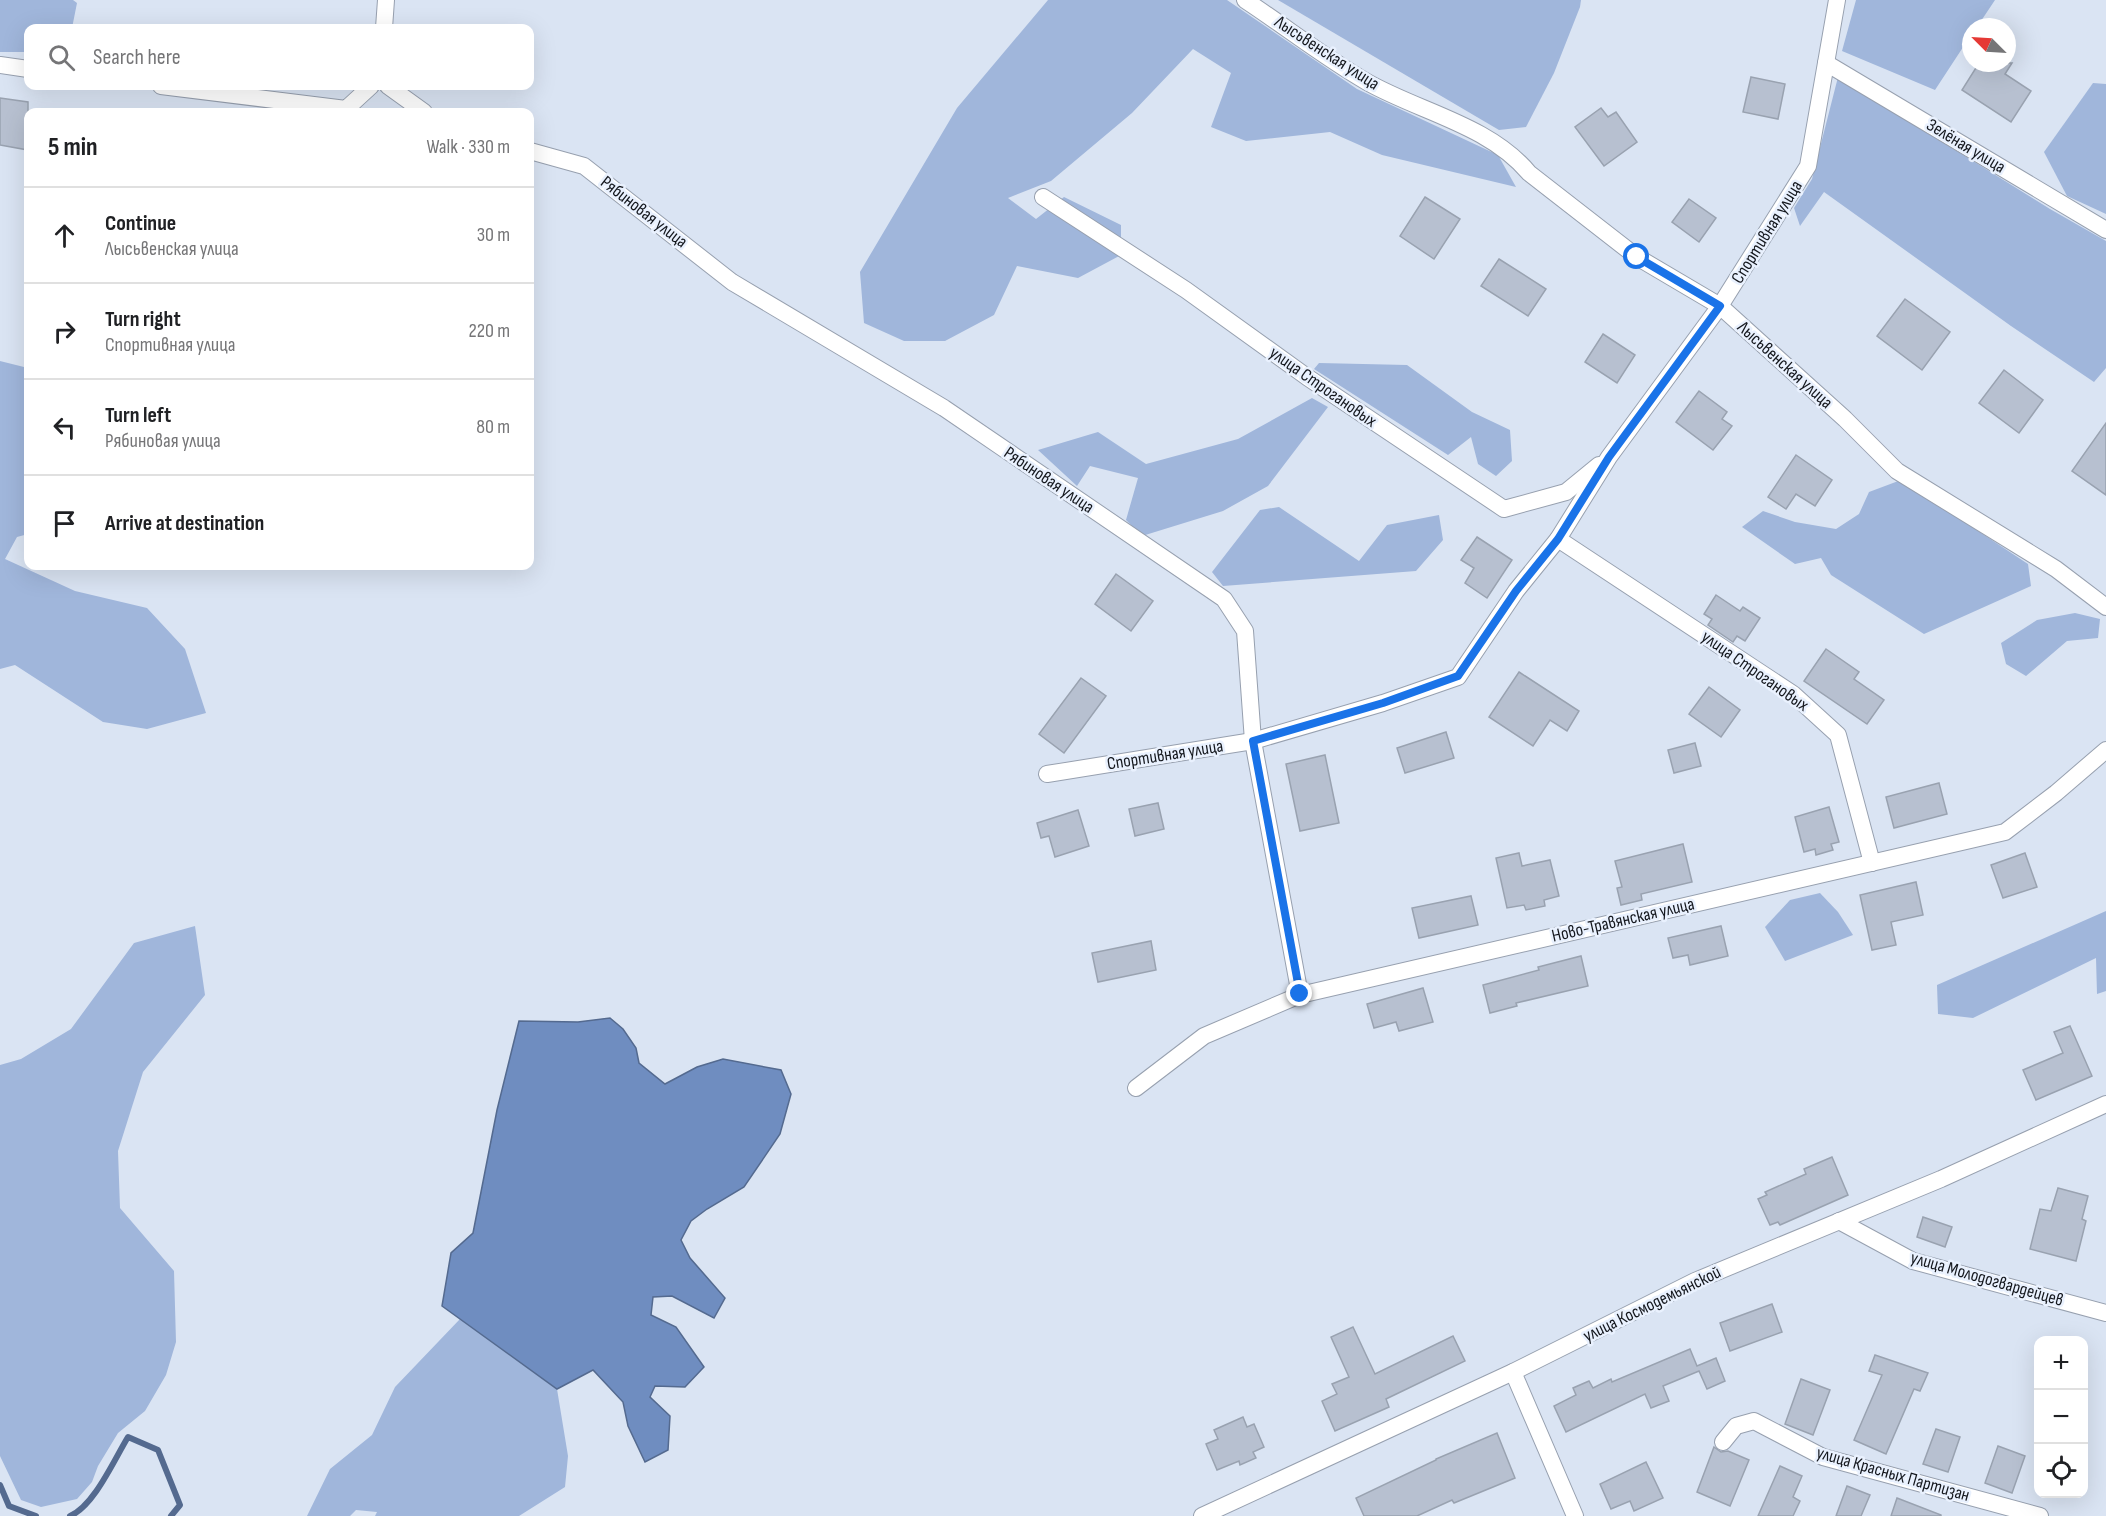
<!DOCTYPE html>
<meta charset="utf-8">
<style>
:root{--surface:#fff;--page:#f6f6f6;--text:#202124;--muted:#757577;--line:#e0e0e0}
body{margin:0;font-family:"Sofia Sans Condensed",sans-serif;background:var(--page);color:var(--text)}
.controls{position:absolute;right:18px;bottom:18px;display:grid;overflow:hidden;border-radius:12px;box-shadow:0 6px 24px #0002}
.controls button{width:54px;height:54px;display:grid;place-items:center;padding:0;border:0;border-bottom:2px solid var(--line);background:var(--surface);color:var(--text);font:30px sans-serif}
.compass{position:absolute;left:1962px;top:18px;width:54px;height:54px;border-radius:50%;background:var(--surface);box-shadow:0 6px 24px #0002;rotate:294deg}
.stop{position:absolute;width:18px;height:18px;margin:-14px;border:4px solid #1a73e8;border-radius:50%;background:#fff}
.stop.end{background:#1a73e8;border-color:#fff;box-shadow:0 2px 6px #0008}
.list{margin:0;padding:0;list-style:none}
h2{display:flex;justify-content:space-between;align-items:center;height:78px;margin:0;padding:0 24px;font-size:26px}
h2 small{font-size:20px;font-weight:400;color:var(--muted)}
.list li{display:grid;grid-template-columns:39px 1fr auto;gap:18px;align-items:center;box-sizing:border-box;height:96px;padding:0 24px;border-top:2px solid var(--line)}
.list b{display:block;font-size:22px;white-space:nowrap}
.list p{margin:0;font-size:20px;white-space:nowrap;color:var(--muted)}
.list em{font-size:20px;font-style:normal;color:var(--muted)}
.icon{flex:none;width:33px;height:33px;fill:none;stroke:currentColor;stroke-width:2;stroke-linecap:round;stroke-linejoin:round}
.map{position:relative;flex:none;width:2106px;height:1516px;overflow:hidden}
.search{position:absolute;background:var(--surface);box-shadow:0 6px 24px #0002;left:24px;top:24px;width:510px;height:66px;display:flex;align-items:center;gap:15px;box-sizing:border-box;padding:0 21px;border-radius:12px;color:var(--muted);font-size:22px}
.panel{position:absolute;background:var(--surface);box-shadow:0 6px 24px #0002;left:24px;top:108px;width:510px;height:462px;border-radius:12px}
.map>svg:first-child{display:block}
.green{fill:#a0b6db}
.water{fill:#6f8dc0;stroke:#546a8f;stroke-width:1.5}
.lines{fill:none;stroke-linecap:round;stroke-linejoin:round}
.stream{stroke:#546a8f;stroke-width:6}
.building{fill:#b7c0d0;stroke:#99a2b0;stroke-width:1.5}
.minor-casing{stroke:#97a0af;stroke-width:18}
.minor{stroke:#fff;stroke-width:16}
.route{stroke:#1a73e8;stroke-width:8}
.labels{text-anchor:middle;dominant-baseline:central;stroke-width:5;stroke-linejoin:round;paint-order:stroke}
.street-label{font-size:18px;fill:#14171d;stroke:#e9f1fe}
</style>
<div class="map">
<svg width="2106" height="1516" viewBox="0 0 2106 1516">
<rect width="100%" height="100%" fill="#dae4f3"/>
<g class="green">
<polygon points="0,0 73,0 77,3 72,28 28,28 28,52 0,52"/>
<polygon points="1048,0 1227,0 1357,89 1498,155 1516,187 1382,155 1330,132 1246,141 1211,127 1231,73 1193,49 1132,113 1051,181 1008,198 1036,219 1064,197 1121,225 1121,255 1078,278 1017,266 994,315 945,341 904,341 864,323 860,272 957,108"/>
<polygon points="1278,0 1581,0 1580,7 1554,73 1526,127 1499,130"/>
<polygon points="1856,0 1995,0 1977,27 1971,27 1971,35 1935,90 1842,51"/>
<polygon points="1838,77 2050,209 2106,241 2106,368 2094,382 2011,326 1824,192 1800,226 1794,208 1812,179"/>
<polygon points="2093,83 2106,84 2106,214 2067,196 2044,152"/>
<polygon points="0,361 28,368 28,534 17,537 5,559 75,591 147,608 185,649 206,713 147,729 103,722 15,665 0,669"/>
<polygon points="1319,363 1407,365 1472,412 1510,430 1512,461 1496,476 1478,464 1471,437 1448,455 1314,369"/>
<polygon points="1312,398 1328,407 1268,486 1223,511 1142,536 1126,520 1138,478 1090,466 1077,486 1038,450 1098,432 1146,464 1238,439"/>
<polygon points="1901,480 2028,564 2031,586 1924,634 1831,575 1821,558 1795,564 1742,527 1763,511 1795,522 1836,529 1859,514 1869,492"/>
<polygon points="1279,507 1359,561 1387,525 1439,515 1443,540 1416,571 1223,586 1212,572 1260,510"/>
<polygon points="2075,613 2100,619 2098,638 2067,641 2026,676 2006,664 2001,643 2037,620"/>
<polygon points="1820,893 1838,912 1853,935 1785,961 1765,927 1790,900"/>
<polygon points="2106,911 2106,991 2097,994 2096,958 1973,1018 1938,1014 1937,985"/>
<polygon points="195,926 205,995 143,1072 118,1151 120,1208 174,1271 176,1342 166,1375 145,1411 118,1433 98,1466 92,1482 77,1499 41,1507 21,1500 0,1456 0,1065 21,1059 71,1029 134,943"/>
<polygon points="460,1319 557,1389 568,1456 565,1487 519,1516 375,1516 377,1512 356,1510 350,1516 307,1516 330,1469 372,1435 395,1387"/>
</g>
<polygon class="water" points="610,1018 623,1029 636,1048 639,1063 665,1084 697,1067 723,1059 781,1070 791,1094 780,1134 744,1187 707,1209 691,1221 681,1240 690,1258 725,1298 714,1318 672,1296 653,1297 651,1315 676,1327 704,1367 685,1387 655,1386 650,1397 670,1416 668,1450 645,1462 628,1426 623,1402 593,1370 557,1389 442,1306 451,1253 473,1233 497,1110 519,1021 578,1022"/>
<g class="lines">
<g class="stream">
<polyline points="0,1485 9,1506 36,1516"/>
<path d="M70,1516c24,-10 44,-56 58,-79l30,13 22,55 -9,11"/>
</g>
</g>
<g class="building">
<polygon points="1979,63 2012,63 2005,74 2031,91 2011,122 1962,90"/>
<polygon points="1751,77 1785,84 1778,119 1743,112"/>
<polygon points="0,98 28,102 28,150 0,145"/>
<polygon points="1601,108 1608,117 1616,112 1637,142 1604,166 1575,127"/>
<polygon points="1425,197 1460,219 1434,259 1400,236"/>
<polygon points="1689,199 1716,218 1699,242 1672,222"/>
<polygon points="1499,259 1546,289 1528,316 1481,286"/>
<polygon points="1905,299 1950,332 1922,370 1877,336"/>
<polygon points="1603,334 1635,355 1617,383 1585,362"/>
<polygon points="2004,370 2043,400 2019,433 1979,403"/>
<polygon points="1699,391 1727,412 1722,419 1732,426 1713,450 1676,422"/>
<polygon points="2106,423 2106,495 2072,471"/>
<polygon points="1796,455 1832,480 1815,506 1796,494 1786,509 1768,497"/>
<polygon points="1477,537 1512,560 1487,598 1465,583 1474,568 1461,560"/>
<polygon points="1116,574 1153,601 1131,631 1095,604"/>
<polygon points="1716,595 1740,611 1743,607 1760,618 1745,641 1737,636 1733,642 1708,625 1712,619 1704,614"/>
<polygon points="1826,649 1859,672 1854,679 1884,700 1867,724 1804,681"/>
<polygon points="1519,672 1579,711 1567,731 1550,720 1533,746 1489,717"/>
<polygon points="1081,678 1106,696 1064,753 1039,734"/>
<polygon points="1709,687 1740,710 1721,737 1689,714"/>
<polygon points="1446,732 1454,758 1405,773 1397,748"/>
<polygon points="1695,743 1701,766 1674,773 1668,750"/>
<polygon points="1325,755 1339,823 1300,831 1286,764"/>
<polygon points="1939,783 1947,814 1894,828 1886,797"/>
<polygon points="1158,803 1164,829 1135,836 1129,809"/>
<polygon points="1829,807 1839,842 1831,844 1833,850 1816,855 1815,849 1804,852 1795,817"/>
<polygon points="1078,810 1089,846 1055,857 1049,836 1041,838 1037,823"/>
<polygon points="1683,844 1692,882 1641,894 1642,900 1621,905 1617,888 1622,887 1615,861"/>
<polygon points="1519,853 1522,866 1550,860 1559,896 1544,900 1545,906 1526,910 1524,905 1507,908 1496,858"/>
<polygon points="2025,853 2037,887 2003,898 1991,865"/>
<polygon points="1916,882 1923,915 1891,922 1896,945 1872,950 1860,895"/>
<polygon points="1471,896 1478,925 1419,938 1412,908"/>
<polygon points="1721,926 1728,956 1690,965 1688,955 1673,958 1668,938"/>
<polygon points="1151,941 1156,970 1098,982 1092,953"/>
<polygon points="1581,956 1588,986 1516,1003 1517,1006 1490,1013 1483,985 1539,970 1538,967"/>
<polygon points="1423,988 1433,1022 1399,1031 1396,1022 1374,1028 1367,1004"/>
<polygon points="2070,1026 2092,1076 2036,1100 2023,1070 2063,1053 2054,1032"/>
<polygon points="1832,1157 1848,1195 1780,1225 1778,1222 1770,1225 1758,1199 1767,1195 1765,1192 1806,1174 1804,1169"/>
<polygon points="2058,1188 2088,1196 2082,1219 2086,1221 2076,1261 2030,1249 2040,1209 2051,1211"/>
<polygon points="1923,1217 1952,1227 1945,1247 1917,1237"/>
<polygon points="1772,1304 1782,1332 1730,1351 1720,1323"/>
<polygon points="1353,1327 1375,1374 1453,1336 1465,1361 1386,1399 1389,1407 1335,1431 1322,1401 1337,1394 1332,1384 1349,1377 1331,1337"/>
<polygon points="1690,1349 1697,1366 1716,1358 1725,1381 1707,1389 1699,1371 1663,1386 1669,1401 1651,1408 1645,1394 1566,1432 1554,1406 1576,1395 1573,1388 1589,1381 1593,1388 1611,1379 1612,1382"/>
<polygon points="1875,1355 1928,1373 1920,1391 1914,1389 1886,1454 1854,1440 1882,1375 1869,1371"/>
<polygon points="1801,1379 1830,1390 1813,1435 1785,1424"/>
<polygon points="1243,1417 1247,1427 1254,1424 1264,1447 1253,1452 1256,1458 1240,1465 1239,1461 1217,1470 1206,1444 1218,1439 1214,1430"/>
<polygon points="1936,1429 1960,1437 1948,1472 1923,1464"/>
<polygon points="1497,1433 1515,1478 1454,1503 1452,1500 1417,1516 1364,1516 1356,1498 1436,1460 1436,1459"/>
<polygon points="1998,1446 2025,1456 2012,1493 1985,1483"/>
<polygon points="1714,1447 1721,1452 1728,1451 1749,1460 1730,1506 1697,1492"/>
<polygon points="1646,1462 1663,1498 1634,1511 1630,1501 1611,1509 1600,1484"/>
<polygon points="1780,1466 1802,1476 1793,1497 1800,1501 1793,1516 1758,1516"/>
<polygon points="1847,1486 1870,1495 1861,1516 1836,1516"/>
<polygon points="1897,1498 1941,1515 1941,1516 1891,1516"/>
</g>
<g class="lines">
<g class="minor-casing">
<g id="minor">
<path d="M1245,0c41,27 80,58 122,82 53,30 122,43 162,91l108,84 83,49 125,113 52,52 159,98 50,38"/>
<polyline points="384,28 386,0"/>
<polyline points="1826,63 2106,230"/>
<polyline points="0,65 28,69"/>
<polyline points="161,86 346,109 371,86"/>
<polyline points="388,86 424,112"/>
<polyline points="530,151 584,166 732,282 944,408 1224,599 1245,631 1253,741 1300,995"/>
<polyline points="1043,197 1186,290 1307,377 1504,509 1566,492 1599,465"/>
<polyline points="1558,539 1793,694 1838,735 1872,863"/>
<polyline points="1047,774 1253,741 1383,703 1458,677 1516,591 1558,539 1609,457 1720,306 1808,166 1837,0"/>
<polyline points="1136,1088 1204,1036 1300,995 2005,832 2056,793 2106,750"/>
<polyline points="1839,1221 1913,1261 2106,1313"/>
<polyline points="1513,1372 1575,1516"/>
<polyline points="1723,1442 1736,1426 1754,1421 1823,1457 2040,1516"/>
<polyline points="1202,1516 1513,1372 1695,1281 1941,1179 2106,1104"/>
</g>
</g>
<use href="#minor" class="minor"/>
</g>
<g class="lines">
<polyline class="route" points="1300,994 1253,741 1383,703 1458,676 1516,591 1558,539 1609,457 1720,306 1637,257"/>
</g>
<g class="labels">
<g class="street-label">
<text transform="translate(1327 53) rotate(33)">Лысьвенская улица</text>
<text transform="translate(1966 146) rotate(31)">Зелёная улица</text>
<text transform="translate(644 212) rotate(38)">Рябиновая улица</text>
<text transform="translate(1767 232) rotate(-58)">Спортивная улица</text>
<text transform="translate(1785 365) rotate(42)">Лысьвенская улица</text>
<text transform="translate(1323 387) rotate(35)">улица Строгановых</text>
<text transform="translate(1049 480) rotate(34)">Рябиновая улица</text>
<text transform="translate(1755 671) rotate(35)">улица Строгановых</text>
<text transform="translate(1165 755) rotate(-9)">Спортивная улица</text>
<text transform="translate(1623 920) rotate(-13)">Ново-Травянская улица</text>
<text transform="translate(1987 1279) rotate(16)">улица Молодогвардейцев</text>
<text transform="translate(1652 1304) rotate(-26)">улица Космодемьянской</text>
<text transform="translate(1893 1474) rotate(16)">улица Красных Партизан</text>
</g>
</g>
</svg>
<div class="controls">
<button>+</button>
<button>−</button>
<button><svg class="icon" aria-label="locate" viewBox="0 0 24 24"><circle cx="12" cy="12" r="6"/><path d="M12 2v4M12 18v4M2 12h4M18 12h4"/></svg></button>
</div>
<svg class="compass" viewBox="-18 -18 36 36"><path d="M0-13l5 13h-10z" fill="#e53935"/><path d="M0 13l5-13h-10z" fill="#757577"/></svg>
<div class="stop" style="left:1637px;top:257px"></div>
<div class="stop end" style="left:1300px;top:994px"></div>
<div class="search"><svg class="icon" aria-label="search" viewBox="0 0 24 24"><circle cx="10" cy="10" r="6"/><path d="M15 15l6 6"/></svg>Search here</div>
<section class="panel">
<h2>5 min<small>Walk · 330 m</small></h2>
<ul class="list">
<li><svg class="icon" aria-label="ahead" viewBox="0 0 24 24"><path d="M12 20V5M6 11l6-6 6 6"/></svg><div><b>Continue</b><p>Лысьвенская улица</p></div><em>30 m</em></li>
<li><svg class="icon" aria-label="right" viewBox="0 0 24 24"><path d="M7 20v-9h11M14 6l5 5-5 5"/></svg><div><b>Turn right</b><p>Спортивная улица</p></div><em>220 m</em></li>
<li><svg class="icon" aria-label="left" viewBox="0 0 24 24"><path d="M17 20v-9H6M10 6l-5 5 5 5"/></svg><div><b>Turn left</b><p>Рябиновая улица</p></div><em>80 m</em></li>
<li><svg class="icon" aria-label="arrive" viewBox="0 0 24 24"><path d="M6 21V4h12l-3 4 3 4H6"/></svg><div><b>Arrive at destination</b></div></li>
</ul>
</section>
</div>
